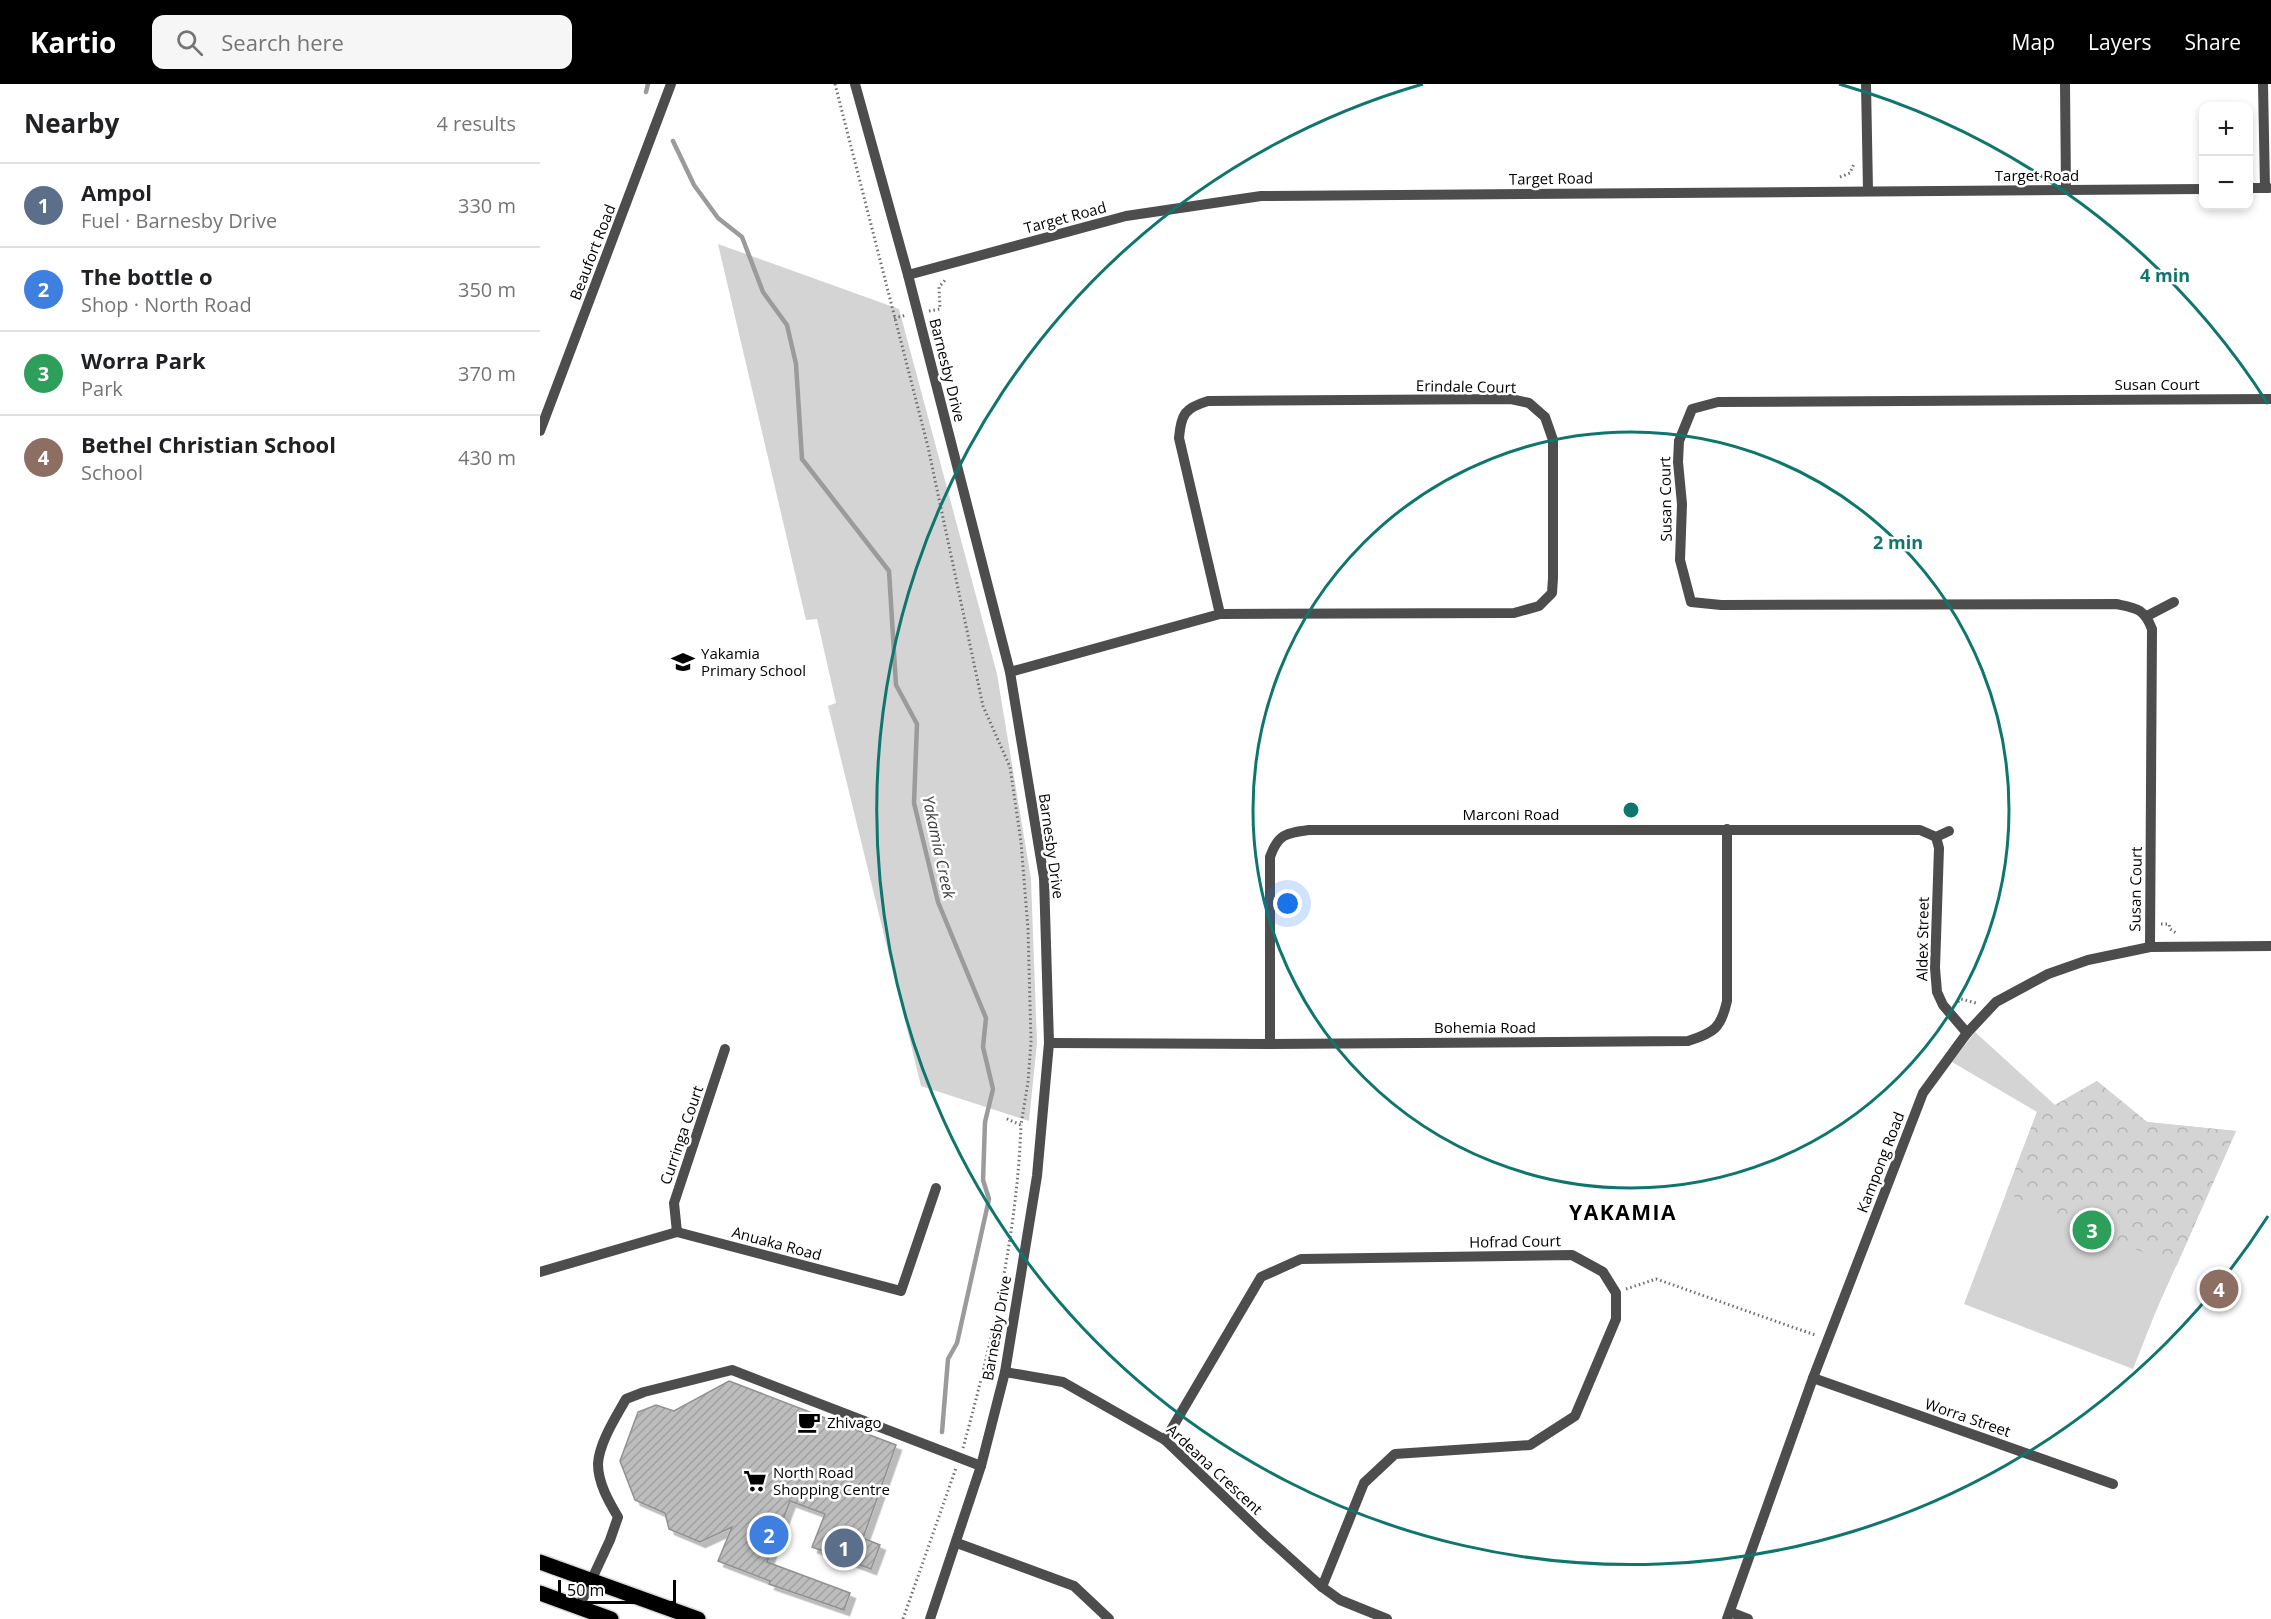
<!DOCTYPE html>
<meta charset="utf-8">
<style>
:root{--surface:#fff;--page:#f6f6f6;--text:#202124;--muted:#757577;--line:#e0e0e0;--accent:#000}
body{margin:0;font-family:"Open Sans",sans-serif;background:var(--page);color:var(--text)}
.controls{position:absolute;right:18px;top:18px;display:grid;overflow:hidden;border-radius:12px;box-shadow:0 3px 9px #0003}
.controls button{width:54px;height:54px;display:grid;place-items:center;padding:0;border:0;border-bottom:2px solid var(--line);background:var(--surface);color:var(--text);font:30px sans-serif}
.scale{position:absolute;left:18px;bottom:15px;width:118px;box-sizing:border-box;padding-left:6px;border:3px solid #000;border-top:0;font-size:16px;line-height:21px;white-space:nowrap;color:#000;-webkit-text-stroke:4px #fff;paint-order:stroke}
.you{position:absolute;left:748px;top:820px;width:21px;height:21px;margin:-15px;border:4px solid #fff;border-radius:50%;background:#1a73e8;box-shadow:0 0 0 9px #1a73e833}
.badge{display:grid;place-items:center;width:39px;height:39px;border-radius:50%;background:var(--accent);color:#fff;font-size:20px;font-weight:700}
.pin{position:absolute;translate:-50% -50%;border:3px solid #fff;box-shadow:0 2px 6px #0006}
.list{margin:0;padding:0;list-style:none}
h2{display:flex;justify-content:space-between;align-items:center;height:78px;margin:0;padding:0 24px;font-size:26px}
h2 small{font-size:20px;font-weight:400;color:var(--muted)}
.list li{display:grid;grid-template-columns:39px 1fr auto;gap:18px;align-items:center;box-sizing:border-box;height:84px;padding:0 24px;border-top:2px solid var(--line)}
.list b{display:block;font-size:22px;white-space:nowrap}
.list p{margin:0;font-size:20px;white-space:nowrap;color:var(--muted)}
.list em{font-size:20px;font-style:normal;color:var(--muted)}
.icon{flex:none;width:33px;height:33px;fill:none;stroke:currentColor;stroke-width:2;stroke-linecap:round;stroke-linejoin:round}
.map{position:relative;flex:none;width:1731px;height:1535px;overflow:hidden}
header{display:flex;align-items:center;gap:36px;box-sizing:border-box;height:84px;padding:0 30px;background:var(--accent);color:#fff}
header strong{font-size:28px}
nav{display:flex;gap:33px;margin-inline-start:auto;font-size:21px}
.search{width:420px;height:54px;background:var(--page);display:flex;align-items:center;gap:15px;box-sizing:border-box;padding:0 21px;border-radius:12px;color:var(--muted);font-size:22px}
main{display:flex}
aside{flex:1;background:var(--surface)}
.map>svg:first-child{display:block}
.green{fill:#d4d4d4}
.forest{fill:url(#forest-crowns)}
.lines{fill:none;stroke-linecap:round;stroke-linejoin:round}
.stream{stroke:#9b9b9b;stroke-width:4.5}
.building{fill:url(#building-hatch);stroke:#919191;stroke-width:1.5;filter:url(#shadow)}
.major-casing{stroke:#dbdbdb;stroke-width:18}
.path{stroke:#6f6f6f;stroke-width:3;stroke-dasharray:1.5 3;stroke-linecap:butt}
.minor{stroke:#4d4d4d;stroke-width:10}
.major{stroke:#000;stroke-width:15}
.ring{fill:none;stroke:#0f766e;stroke-width:3}
.labels{text-anchor:middle;dominant-baseline:central;stroke-width:5;stroke-linejoin:round;paint-order:stroke}
.street-label{font-size:15px;fill:#000;stroke:#fff}
.poi-label{font-size:15px;fill:#000;stroke:#fff;text-anchor:start}
.water-label{font-size:16px;font-style:italic;fill:#3c3c3c;stroke:#fff}
.district-label{font-size:21px;font-weight:bold;letter-spacing:1.5px;fill:#000;stroke:#fff}
.centre{fill:#0f766e;stroke:#fff;stroke-width:3}
.ring-label{font-size:18px;text-anchor:middle;font-weight:bold;fill:#0f766e;stroke:#fff;stroke-width:5;stroke-linejoin:round;paint-order:stroke}
</style>
<header>
<strong>Kartio</strong>
<div class="search"><svg class="icon" aria-label="search" viewBox="0 0 24 24"><circle cx="10" cy="10" r="6"/><path d="M15 15l6 6"/></svg>Search here</div>
<nav><a>Map</a><a>Layers</a><a>Share</a></nav>
</header>
<main>
<aside>
<h2>Nearby<small>4 results</small></h2>
<ul class="list">
<li><span class="badge" style="background:#5c6f8a">1</span><div><b>Ampol</b><p>Fuel · Barnesby Drive</p></div><em>330 m</em></li>
<li><span class="badge" style="background:#3f7fe0">2</span><div><b>The bottle o</b><p>Shop · North Road</p></div><em>350 m</em></li>
<li><span class="badge" style="background:#2e9e5b">3</span><div><b>Worra Park</b><p>Park</p></div><em>370 m</em></li>
<li><span class="badge" style="background:#8d6e63">4</span><div><b>Bethel Christian School</b><p>School</p></div><em>430 m</em></li>
</ul>
</aside>
<div class="map">
<svg width="1731" height="1535" viewBox="0 0 1731 1535">
<defs>
<pattern id="forest-crowns" width="20" height="18" patternUnits="userSpaceOnUse" patternTransform="scale(1.5)"><rect width="20" height="18" fill="#d4d4d4"/><path d="M2 6a3 3 0 1 1 6 0M12 15a3 3 0 1 1 6 0" fill="none" stroke="#b4b4b4"/></pattern>
<pattern id="building-hatch" width="6" height="6" patternUnits="userSpaceOnUse" patternTransform="scale(1.5)"><rect width="6" height="6" fill="#bdbdbd"/><path d="M-1 1l2-2M0 6l6-6M5 7l2-2" fill="none" stroke="#a1a1a1"/></pattern>
<filter id="shadow"><feDropShadow dx="5.5" dy="5.5" stdDeviation="0" flood-color="#0004"/></filter>
</defs>
<rect width="100%" height="100%" fill="#fff"/>
<g class="green">
<polygon points="178,160 359,225 457,590 491,795 497,959 489,1037 381,1002 288,622 296,619 277,535 266,536"/>
<polygon points="1435,948 1515,1021 1557,997 1607,1038 1696,1047 1616,1227 1593,1285 1424,1220 1497,1028 1412,978"/>
</g>
<polygon class="forest" points="1557,997 1607,1038 1696,1047 1636,1183 1466,1109 1497,1028 1515,1021"/>
<g class="lines">
<g class="stream">
<polyline points="106,8 108,0"/>
<polyline points="133,57 154,101 178,134 202,153 223,208 247,241 256,280 262,375 349,487 356,601 377,640 374,719 398,818 446,934 443,963 453,1005 445,1038 443,1096 449,1115 417,1259 408,1275 402,1348"/>
</g>
</g>
<polygon class="building" points="189,1297 356,1361 323,1454 340,1461 331,1485 272,1463 285,1430 250,1417 227,1478 310,1509 304,1526 229,1500 230,1497 178,1477 192,1443 160,1458 129,1445 125,1429 95,1416 80,1377 98,1328 116,1321 134,1327"/>
<g class="lines">
<g class="major-casing">
<g id="major">
<polyline points="0,1478 158,1535"/>
<polyline points="0,1509 71,1535"/>
</g>
</g>
<g class="path">
<polyline points="295,0 388,363 443,622 470,683 481,758 488,845 491,958 488,998 481,1041 465,1034"/>
<polyline points="1300,93 1310,89 1314,80"/>
<polyline points="389,227 400,225 399,203 406,195"/>
<polyline points="354,234 367,231"/>
<polyline points="1621,840 1629,840 1630,845 1636,849"/>
<polyline points="1418,918 1421,915 1436,919"/>
<polyline points="1086,1205 1116,1195 1275,1251"/>
<path d="M423,1364c29,-106 54,-213 58,-323"/>
<polyline points="363,1535 416,1384"/>
</g>
<g class="minor">
<polyline points="315,0 368,191 470,588 504,794 509,959 497,1092 465,1288 441,1382 390,1535"/>
<polyline points="1326,0 1328,106"/>
<polyline points="1525,0 1526,105"/>
<polyline points="1723,0 1725,104"/>
<polyline points="1708,104 1729,104"/>
<polyline points="368,191 586,132 721,112 1664,105"/>
<polyline points="0,347 131,0"/>
<polyline points="1607,532 1634,518"/>
<path d="M470,588l210,-58 294,-1 25,-7 13,-13 1,-15v-138l-8,-23 -16,-14 -18,-4 -303,2c-23,7 -27,13 -29,37l41,176"/>
<polyline points="1396,753 1399,764 1395,884 1397,908 1403,921 1427,949"/>
<path d="M1610,863l2,-318c-8,-21 -16,-21 -36,-25l-395,1 -30,-3 -11,-42 2,-56 -4,-42 1,-21 13,-32 26,-7 553,-3"/>
<path d="M509,959l221,1 418,-3c26,-8 33,-13 39,-40v-172"/>
<path d="M730,960v-187c8,-23 16,-24 39,-27h611l16,7 13,-6"/>
<polyline points="137,1148 134,1119 185,965"/>
<polyline points="0,1188 137,1148 361,1207 396,1104"/>
<polyline points="465,1288 523,1298 625,1356 721,1448 782,1503 800,1516 847,1535"/>
<polyline points="1273,1294 1573,1400"/>
<polyline points="625,1356 721,1193 761,1175 1032,1171 1063,1188 1076,1209 1076,1235 1035,1332 990,1361 855,1370 824,1399 782,1503"/>
<polyline points="417,1459 534,1502 569,1535"/>
<path d="M39,1523l31,-67 8,-23c-9,-15 -20,-34 -20,-53 1,-21 18,-47 28,-65l18,-7 88,-22 249,96"/>
<polyline points="1190,1528 1208,1535"/>
<polyline points="1187,1535 1273,1294 1383,1009 1427,949 1456,918 1508,890 1548,876 1610,863 1731,862"/>
</g>
<use href="#major" class="major"/>
</g>
<g class="ring">
<circle cx="1091" cy="726" r="378"/>
<path d="M1728 1132A755 755 0 1 1 883 0M1299 0A755 755 0 0 1 1728 320"/>
</g>
<defs>
<g id="school-bare" transform="scale(1.8)"><path d="M0-5L7-2L0 1L-7-2ZM-4 1L0 2.5L4 1V4Q0 6-4 4Z" fill="#000" stroke="#fff" stroke-width="2.5" paint-order="stroke"/></g>
<g id="cafe-bare" transform="scale(1.8)"><path d="M-5.5-4.5H6V0H3Q3 3.5 0 3.5H-2.5Q-5.5 3.5-5.5 0ZM3-3.2v2h1.7v-2ZM-6 4.5H4V6H-6Z" fill="#000" stroke="#fff" stroke-width="2.5" paint-order="stroke"/></g>
<g id="supermarket-bare" transform="scale(1.8)"><path d="M-6-5.5h2.5l.6 2H6L4.5 2H-2.5L-4.4-4H-6ZM-1.5 3.2a1.3 1.3 0 1 0 .1 0ZM3 3.2a1.3 1.3 0 1 0 .1 0Z" fill="#000" stroke="#fff" stroke-width="2.5" paint-order="stroke"/></g>
</defs>
<g fill-rule="evenodd">
<use href="#school-bare" x="143" y="578"/>
<use href="#cafe-bare" x="269" y="1338"/>
<use href="#supermarket-bare" x="215" y="1397"/>
</g>
<g class="labels">
<g class="street-label">
<text x="1497" y="91">Target Road</text>
<text transform="translate(1011 94) rotate(-1)">Target Road</text>
<text transform="translate(525 133) rotate(-15)">Target Road</text>
<text transform="translate(52 168) rotate(-69)">Beaufort Road</text>
<text transform="translate(408 286) rotate(76)">Barnesby Drive</text>
<text x="1617" y="300">Susan Court</text>
<text transform="translate(926 302) rotate(1)">Erindale Court</text>
<text transform="translate(1125 415) rotate(-91)">Susan Court</text>
<text x="971" y="730">Marconi Road</text>
<text transform="translate(512 762) rotate(82)">Barnesby Drive</text>
<text transform="translate(1595 805) rotate(-89)">Susan Court</text>
<text transform="translate(1382 855) rotate(-89)">Aldex Street</text>
<text x="945" y="943">Bohemia Road</text>
<text transform="translate(141 1051) rotate(-71)">Curringa Court</text>
<text transform="translate(1340 1078) rotate(-69)">Kampong Road</text>
<text transform="translate(975 1157) rotate(-1)">Hofrad Court</text>
<text transform="translate(237 1159) rotate(15)">Anuaka Road</text>
<text transform="translate(456 1244) rotate(-80)">Barnesby Drive</text>
<text transform="translate(1428 1333) rotate(19)">Worra Street</text>
<text transform="translate(675 1385) rotate(43)">Ardeana Crescent</text>
</g>
<g class="poi-label">
<text x="161" y="569">Yakamia<tspan x="161" dy="17">Primary School</tspan></text>
<text x="287" y="1338">Zhivago</text>
<text x="233" y="1388">North Road<tspan x="233" dy="17">Shopping Centre</tspan></text>
</g>
<g class="water-label">
<text transform="translate(399 763) rotate(78)">Yakamia Creek</text>
</g>
<g class="district-label">
<text x="1083" y="1128">YAKAMIA</text>
</g>
</g>
<circle cx="1091" cy="726" r="9" class="centre"/>
<g class="ring-label">
<text x="1625" y="198">4 min</text>
<text x="1358" y="465">2 min</text>
</g>
</svg>
<div class="controls">
<button>+</button>
<button>−</button>
</div>
<div class="scale">50 m</div>
<div class="you"></div>
<div class="pin badge" style="left:304px;top:1464px;background:#5c6f8a">1</div>
<div class="pin badge" style="left:229px;top:1451px;background:#3f7fe0">2</div>
<div class="pin badge" style="left:1552px;top:1146px;background:#2e9e5b">3</div>
<div class="pin badge" style="left:1679px;top:1205px;background:#8d6e63">4</div>
</div>
</main>
